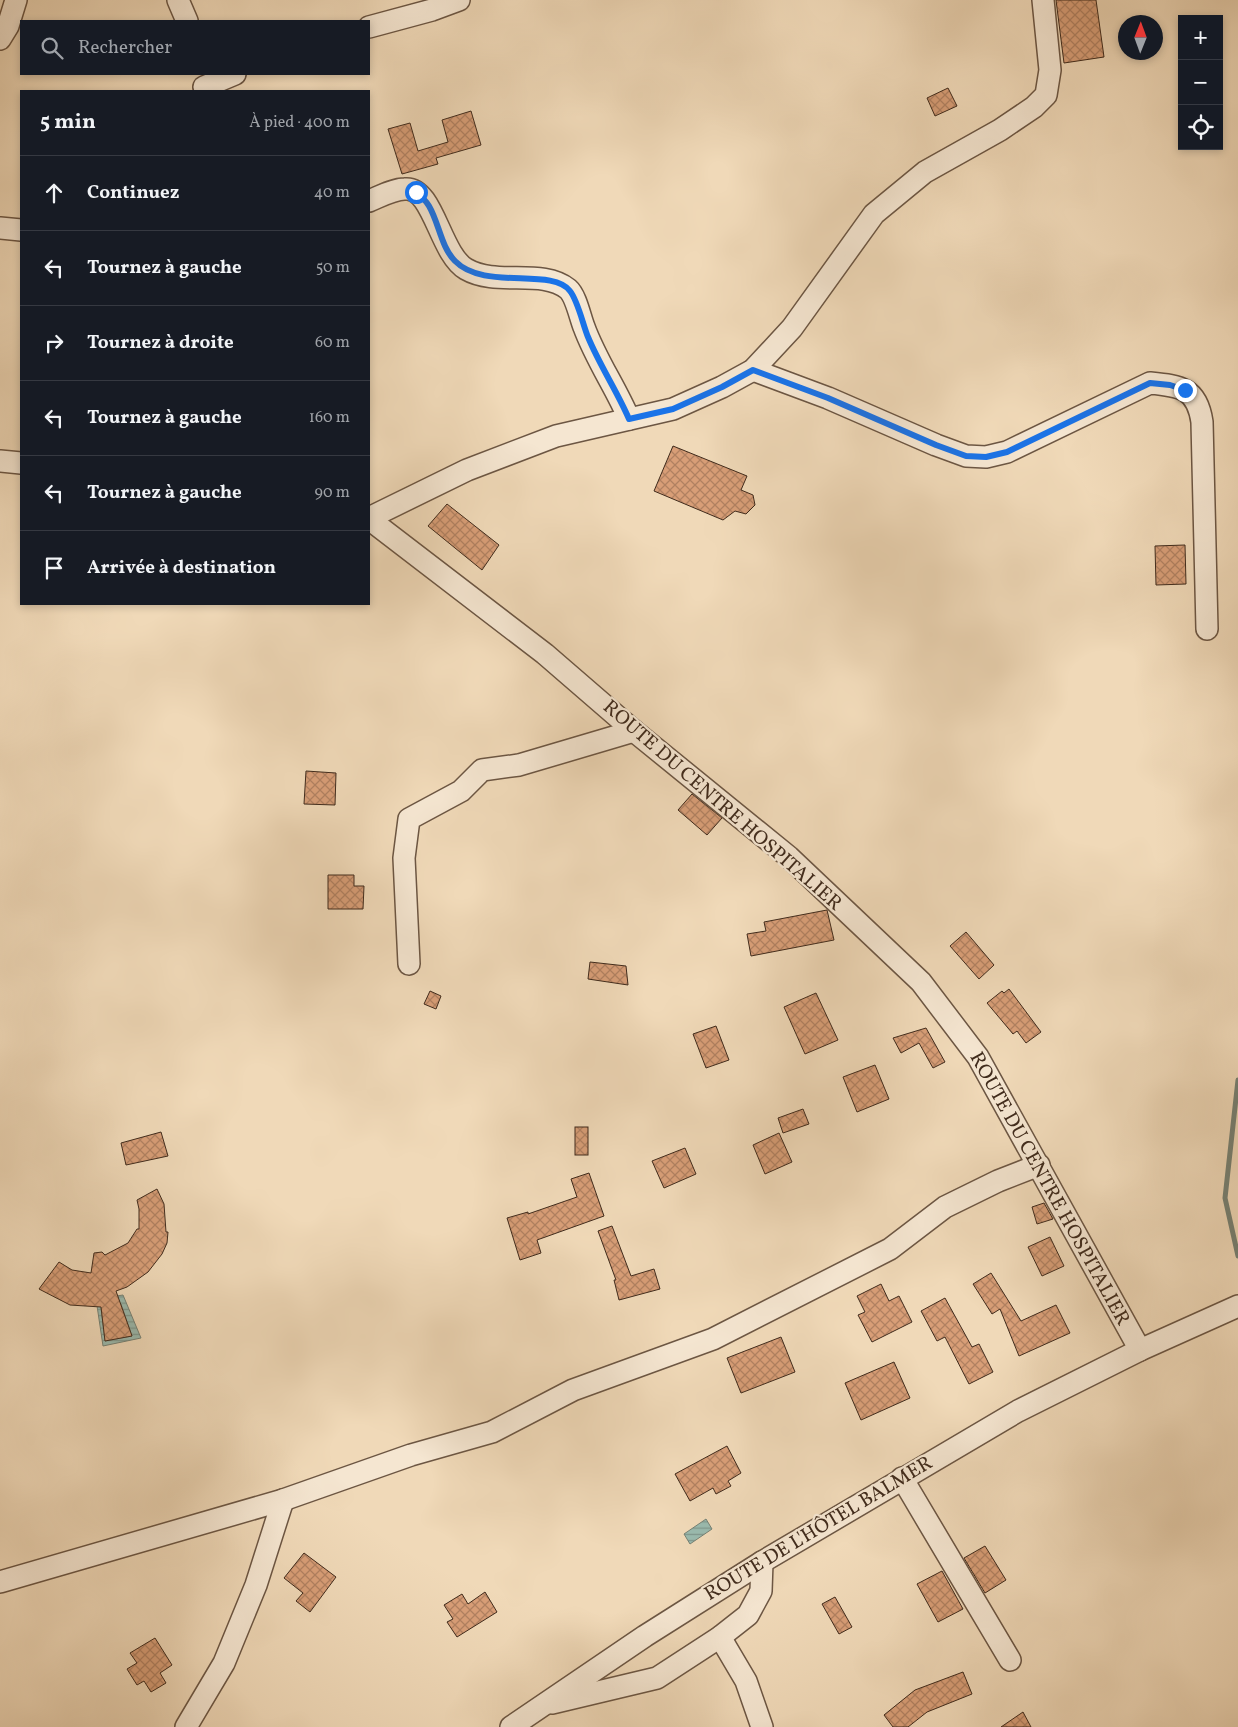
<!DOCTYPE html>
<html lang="fr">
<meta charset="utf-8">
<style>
:root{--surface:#171b24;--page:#20242c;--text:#f1f3f6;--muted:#9ea1a6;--line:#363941}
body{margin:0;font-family:Vollkorn,serif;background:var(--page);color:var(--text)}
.controls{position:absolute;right:15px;top:15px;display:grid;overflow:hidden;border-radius:0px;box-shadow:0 2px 8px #0003}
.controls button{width:45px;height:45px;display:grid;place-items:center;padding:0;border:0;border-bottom:1px solid var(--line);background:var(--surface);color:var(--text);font:25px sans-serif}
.compass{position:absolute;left:1118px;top:15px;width:45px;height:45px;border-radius:50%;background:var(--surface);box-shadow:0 2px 8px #0003;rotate:1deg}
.stop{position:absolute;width:15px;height:15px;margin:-11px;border:4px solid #1a73e8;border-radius:50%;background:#fff}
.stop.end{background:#1a73e8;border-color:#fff;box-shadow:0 1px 5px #0008}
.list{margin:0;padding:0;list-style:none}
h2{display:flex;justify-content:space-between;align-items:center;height:65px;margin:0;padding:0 20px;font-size:21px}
h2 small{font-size:16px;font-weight:400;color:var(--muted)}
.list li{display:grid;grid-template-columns:32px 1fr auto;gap:15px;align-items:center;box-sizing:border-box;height:75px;padding:0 20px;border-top:1px solid var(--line)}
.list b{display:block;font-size:19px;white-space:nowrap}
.list em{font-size:16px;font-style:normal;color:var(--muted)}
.icon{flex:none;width:28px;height:28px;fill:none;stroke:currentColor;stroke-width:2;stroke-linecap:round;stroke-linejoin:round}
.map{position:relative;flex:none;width:1238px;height:1727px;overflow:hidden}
.search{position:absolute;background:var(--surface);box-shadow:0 2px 8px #0003;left:20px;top:20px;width:350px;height:55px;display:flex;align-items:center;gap:12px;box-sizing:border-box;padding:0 18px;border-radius:0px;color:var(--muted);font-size:19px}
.panel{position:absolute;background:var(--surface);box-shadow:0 2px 8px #0003;left:20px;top:90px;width:350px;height:515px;border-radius:0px}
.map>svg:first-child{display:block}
.water{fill:url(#water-rules);stroke:#768174;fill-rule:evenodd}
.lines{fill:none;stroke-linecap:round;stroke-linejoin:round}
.stream{stroke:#768174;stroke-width:5}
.building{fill:url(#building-cross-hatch);stroke:#402b1c}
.minor-casing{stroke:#6c5643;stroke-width:24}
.minor{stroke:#f5e6d1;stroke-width:21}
.route{stroke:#1a73e8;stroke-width:6}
.labels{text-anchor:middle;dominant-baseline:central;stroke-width:4.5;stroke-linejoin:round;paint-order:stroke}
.street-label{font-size:20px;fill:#402b1c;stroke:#f5e6d1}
</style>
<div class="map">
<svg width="1238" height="1727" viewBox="0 0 1238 1727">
<defs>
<pattern id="water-rules" width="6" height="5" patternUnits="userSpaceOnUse" patternTransform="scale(1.25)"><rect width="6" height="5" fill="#9abaae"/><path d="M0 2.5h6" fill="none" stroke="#7f978d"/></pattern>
<pattern id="building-cross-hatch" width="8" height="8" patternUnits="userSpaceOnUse" patternTransform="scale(1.25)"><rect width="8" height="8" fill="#d89e77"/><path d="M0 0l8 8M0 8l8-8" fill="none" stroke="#b18161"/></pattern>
</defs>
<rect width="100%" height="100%" fill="#f0d9b8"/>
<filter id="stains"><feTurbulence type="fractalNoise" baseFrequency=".004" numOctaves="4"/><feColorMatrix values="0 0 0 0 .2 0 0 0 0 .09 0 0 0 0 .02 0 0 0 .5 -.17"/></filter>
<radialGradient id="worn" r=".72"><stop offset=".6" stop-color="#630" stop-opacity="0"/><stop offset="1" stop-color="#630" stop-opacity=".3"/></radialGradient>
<g class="water">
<path d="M123,1295l18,43 -38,8 -7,-47zM121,1304l11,32 -27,5 -4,-33z"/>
<polygon points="706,1519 712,1529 690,1544 684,1534"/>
</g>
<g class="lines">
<polyline class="stream" points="1238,1080 1225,1198 1238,1256"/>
</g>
<g class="building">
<polygon points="1056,0 1096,0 1104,57 1064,63"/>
<polygon points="948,88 957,106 935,116 927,98"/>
<polygon points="471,111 481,145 436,158 438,164 402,174 388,129 410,123 418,151 448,142 442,120"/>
<polygon points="673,446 747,476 741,490 753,495 755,505 746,514 735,511 723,520 654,491"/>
<polygon points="447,504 499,545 482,570 428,526"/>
<polygon points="1185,545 1186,584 1156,585 1155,546"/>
<polygon points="306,771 336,773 335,805 304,804"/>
<polygon points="692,794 722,818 707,835 678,810"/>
<polygon points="328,875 354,875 354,886 364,886 363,909 328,909"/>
<polygon points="827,910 834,940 751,956 747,934 766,931 764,922"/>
<polygon points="966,932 994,965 979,979 950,946"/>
<polygon points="590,962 626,966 628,985 588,979"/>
<polygon points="1009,989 1041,1032 1026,1043 1017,1031 1013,1034 987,1003 1002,991 1004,993"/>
<polygon points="430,991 441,996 436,1009 424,1004"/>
<polygon points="816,993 838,1040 805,1054 784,1007"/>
<polygon points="716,1026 729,1060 706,1068 693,1034"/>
<polygon points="926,1028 945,1062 933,1068 919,1043 901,1053 893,1038"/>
<polygon points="875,1065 889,1099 857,1112 843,1077"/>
<polygon points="803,1109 809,1124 783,1133 778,1118"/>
<rect x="575" y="1127" width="13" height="28"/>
<polygon points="161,1132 168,1156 126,1165 121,1143"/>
<polygon points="779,1133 792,1162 765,1174 753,1145"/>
<polygon points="685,1148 696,1174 664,1188 652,1161"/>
<polygon points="589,1173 604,1216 537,1240 541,1253 520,1260 507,1218 528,1212 528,1214 577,1197 571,1179"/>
<polygon points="157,1189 164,1204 166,1232 168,1232 167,1243 162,1254 148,1272 127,1287 116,1291 132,1336 105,1341 101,1307 70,1305 39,1289 59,1262 72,1270 91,1273 94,1253 102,1252 105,1255 128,1243 137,1229 139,1229 139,1209 137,1200"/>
<polygon points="1044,1203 1053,1219 1037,1224 1032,1207"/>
<polygon points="612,1226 631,1276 654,1269 660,1289 619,1300 614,1280 616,1280 598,1231"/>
<polygon points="1050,1237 1064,1266 1042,1276 1028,1247"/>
<polygon points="991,1273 1021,1321 1056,1305 1070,1333 1019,1356 1000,1309 992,1314 973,1284"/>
<polygon points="881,1284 889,1301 899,1296 912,1322 872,1342 858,1315 865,1312 857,1296"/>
<polygon points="945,1298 972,1347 979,1344 993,1372 969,1384 945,1337 937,1341 921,1311"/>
<polygon points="781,1337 795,1372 741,1393 727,1358"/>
<polygon points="894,1362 910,1398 861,1420 845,1383"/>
<polygon points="727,1446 741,1473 728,1481 731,1486 716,1494 713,1488 690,1501 675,1474"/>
<polygon points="985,1546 1006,1580 985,1593 964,1558"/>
<polygon points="304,1553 336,1577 310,1612 296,1601 303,1593 284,1578"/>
<polygon points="942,1571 963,1609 938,1622 917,1584"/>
<polygon points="485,1592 497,1612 457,1637 447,1622 453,1619 444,1605 462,1594 468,1604"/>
<polygon points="835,1597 852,1627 839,1634 822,1604"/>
<polygon points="155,1638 172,1665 160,1673 166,1683 151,1692 144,1681 137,1685 127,1669 137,1663 130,1653"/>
<polygon points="963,1672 972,1694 927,1712 908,1727 893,1727 884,1715 915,1690"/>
<polygon points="1023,1712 1031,1727 1001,1727"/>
</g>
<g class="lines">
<g class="minor-casing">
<g id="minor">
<polyline points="178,0 187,21"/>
<polyline points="369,27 432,10 459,0"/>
<polyline points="0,39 8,26 16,0"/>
<polyline points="204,87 235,74"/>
<path d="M369,201c10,-4 24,-12 36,-12 28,-3 35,65 61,80 31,18 76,-1 102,20 8,7 12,28 16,38 12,33 32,61 45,92"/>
<polyline points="0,228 21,230"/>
<path d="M753,370l75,28 108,47 30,11 20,1 21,-5 143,-69c31,3 47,5 52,39l5,207"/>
<polyline points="0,461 21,463"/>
<polyline points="369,518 467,470 556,436 673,409 722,387 753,370 792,328 874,214 925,172 1000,130 1034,107 1046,95 1050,70 1043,0"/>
<polyline points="369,519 545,654 634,731 789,857 921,982 978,1057 1140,1350"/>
<polyline points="409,964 404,858 409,819 461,791 482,770 519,765 634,731"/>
<polyline points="902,1478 1010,1660"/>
<polyline points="0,1582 283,1500 411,1455 492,1432 573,1390 713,1339 890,1249 945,1207 998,1181 1039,1165"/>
<polyline points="720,1637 746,1681 762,1727"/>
<polyline points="552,1703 657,1678 720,1637 748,1615 761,1591 762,1562"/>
<polyline points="186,1727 224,1663 256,1585 283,1500"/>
<polyline points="511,1727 645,1636 762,1562 1018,1411 1140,1350 1238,1306"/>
</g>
</g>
<use href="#minor" class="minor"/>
</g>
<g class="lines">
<path class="route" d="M416,192c5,4 10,9 13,14 10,17 12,41 26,55 29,30 97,6 115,30 8,10 13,34 18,46 12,29 29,54 41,82l44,-10 49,-22 31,-17 75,28 108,47 30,11 20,1 21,-5 143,-69 20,2 15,5"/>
</g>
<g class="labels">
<g class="street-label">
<text transform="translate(722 806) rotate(41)">ROUTE DU CENTRE HOSPITALIER</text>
<text transform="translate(1049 1189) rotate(61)">ROUTE DU CENTRE HOSPITALIER</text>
<text transform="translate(819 1529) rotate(-31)">ROUTE DE L'HÔTEL BALMER</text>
</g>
</g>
<rect width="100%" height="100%" filter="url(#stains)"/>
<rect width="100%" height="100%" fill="url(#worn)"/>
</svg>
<div class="controls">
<button>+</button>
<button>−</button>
<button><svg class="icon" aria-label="locate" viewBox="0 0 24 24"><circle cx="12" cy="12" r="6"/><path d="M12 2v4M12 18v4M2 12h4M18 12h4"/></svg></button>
</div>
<svg class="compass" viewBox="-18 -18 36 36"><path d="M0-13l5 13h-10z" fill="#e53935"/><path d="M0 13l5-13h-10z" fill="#9ea1a6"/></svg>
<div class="stop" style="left:416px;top:192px"></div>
<div class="stop end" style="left:1185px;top:390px"></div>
<div class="search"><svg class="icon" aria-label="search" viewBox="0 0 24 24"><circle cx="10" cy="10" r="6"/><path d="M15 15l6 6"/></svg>Rechercher</div>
<section class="panel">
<h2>5 min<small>À pied · 400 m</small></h2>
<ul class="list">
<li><svg class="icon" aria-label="ahead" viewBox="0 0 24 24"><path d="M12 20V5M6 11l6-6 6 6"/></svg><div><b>Continuez</b></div><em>40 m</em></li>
<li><svg class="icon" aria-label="left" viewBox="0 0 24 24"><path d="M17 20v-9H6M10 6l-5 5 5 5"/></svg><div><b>Tournez à gauche</b></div><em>50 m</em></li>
<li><svg class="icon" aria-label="right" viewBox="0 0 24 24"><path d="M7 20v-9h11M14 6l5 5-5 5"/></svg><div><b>Tournez à droite</b></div><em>60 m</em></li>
<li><svg class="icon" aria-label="left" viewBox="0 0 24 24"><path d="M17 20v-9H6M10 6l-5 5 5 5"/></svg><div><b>Tournez à gauche</b></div><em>160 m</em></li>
<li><svg class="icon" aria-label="left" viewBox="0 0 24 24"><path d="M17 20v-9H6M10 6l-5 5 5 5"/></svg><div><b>Tournez à gauche</b></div><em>90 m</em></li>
<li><svg class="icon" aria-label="arrive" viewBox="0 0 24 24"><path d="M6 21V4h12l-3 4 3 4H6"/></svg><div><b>Arrivée à destination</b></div></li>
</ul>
</section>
</div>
